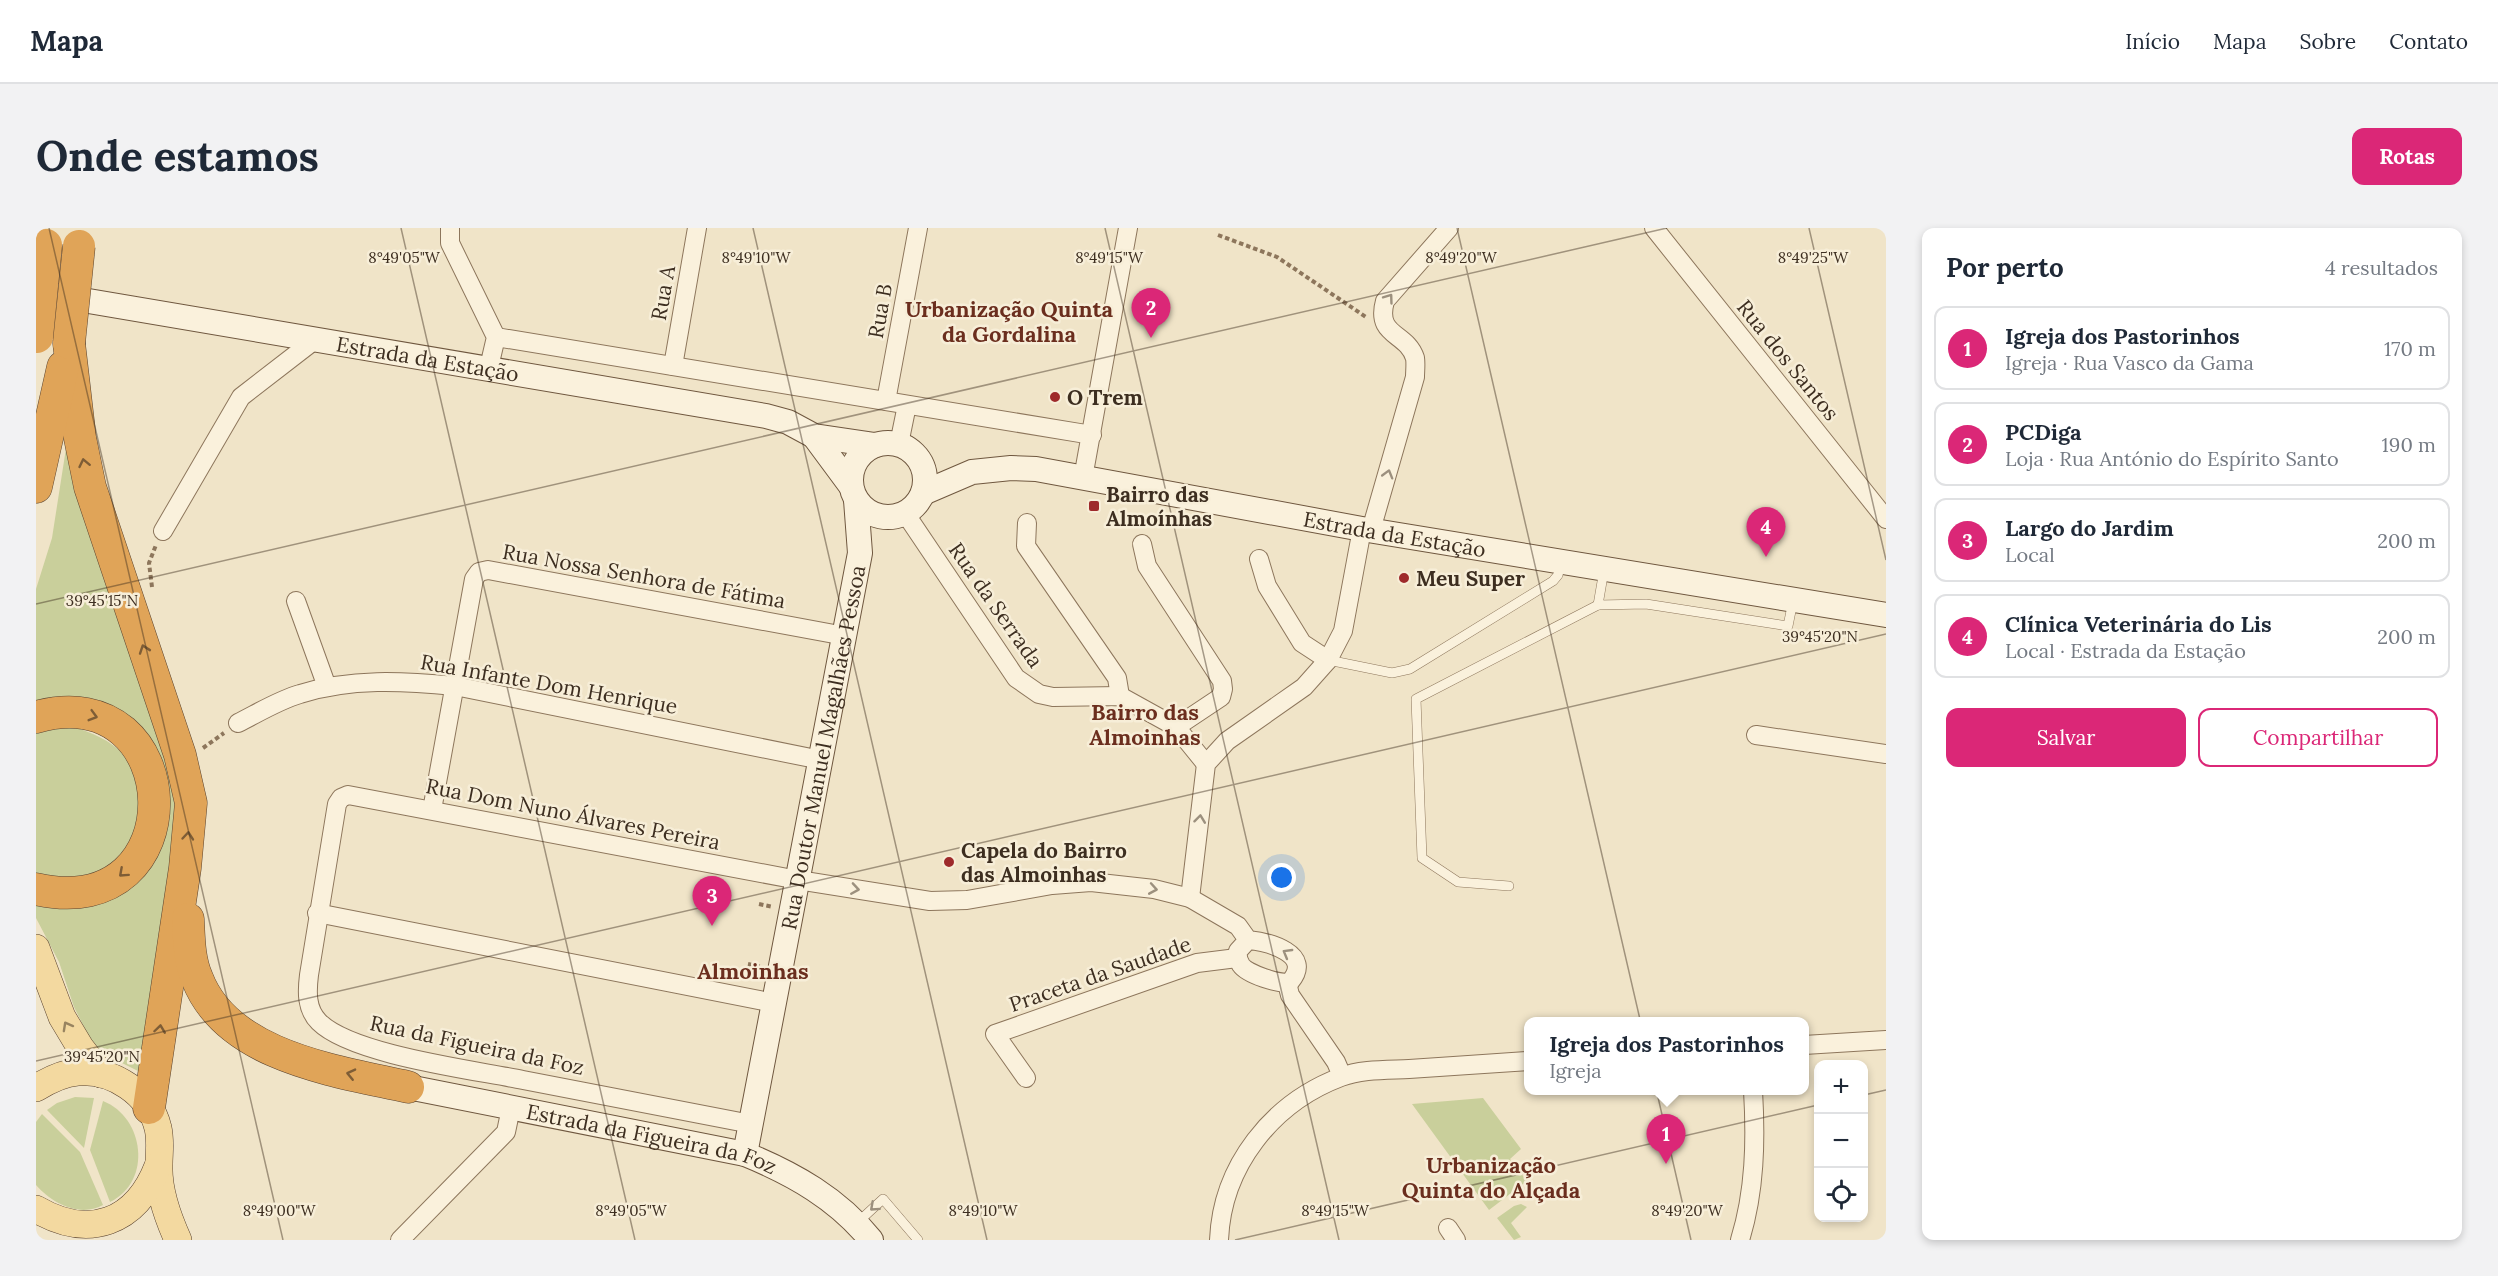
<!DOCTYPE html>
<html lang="pt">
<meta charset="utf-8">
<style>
:root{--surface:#fff;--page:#f2f2f3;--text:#1f2937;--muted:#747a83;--line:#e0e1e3;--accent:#db2777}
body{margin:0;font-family:Lora,serif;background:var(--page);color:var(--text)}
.controls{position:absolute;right:18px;bottom:18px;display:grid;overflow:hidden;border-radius:12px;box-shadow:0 3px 9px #0003}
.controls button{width:54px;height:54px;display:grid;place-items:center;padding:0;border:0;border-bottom:2px solid var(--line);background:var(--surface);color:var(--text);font:30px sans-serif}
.you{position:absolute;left:1246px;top:650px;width:21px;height:21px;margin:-15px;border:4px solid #fff;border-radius:50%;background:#1a73e8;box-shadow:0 0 0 9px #1a73e833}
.badge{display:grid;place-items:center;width:39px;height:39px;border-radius:50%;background:var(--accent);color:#fff;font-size:20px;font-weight:700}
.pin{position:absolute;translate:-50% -50px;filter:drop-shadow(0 2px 3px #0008)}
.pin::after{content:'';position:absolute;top:32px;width:21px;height:18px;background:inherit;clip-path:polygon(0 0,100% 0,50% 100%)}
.popup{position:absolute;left:1488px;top:789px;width:285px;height:78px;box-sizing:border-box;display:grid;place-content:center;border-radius:12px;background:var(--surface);filter:drop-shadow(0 2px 4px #0005);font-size:20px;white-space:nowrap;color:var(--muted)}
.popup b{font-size:22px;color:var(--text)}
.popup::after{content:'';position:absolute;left:50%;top:100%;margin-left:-12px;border:12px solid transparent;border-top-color:var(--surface)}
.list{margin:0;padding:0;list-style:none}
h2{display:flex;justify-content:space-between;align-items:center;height:78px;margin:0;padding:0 24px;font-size:26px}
h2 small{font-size:20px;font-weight:400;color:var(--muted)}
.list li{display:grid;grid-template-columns:39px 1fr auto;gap:18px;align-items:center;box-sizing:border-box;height:84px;margin:0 12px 12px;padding:0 12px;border:2px solid var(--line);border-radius:12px}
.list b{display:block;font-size:22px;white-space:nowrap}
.list p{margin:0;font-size:20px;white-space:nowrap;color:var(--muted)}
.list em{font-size:20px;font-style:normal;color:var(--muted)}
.actions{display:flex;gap:12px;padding:18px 24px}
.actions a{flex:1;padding:14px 0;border:2px solid var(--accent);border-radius:12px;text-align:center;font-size:21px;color:var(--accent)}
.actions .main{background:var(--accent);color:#fff}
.icon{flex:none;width:33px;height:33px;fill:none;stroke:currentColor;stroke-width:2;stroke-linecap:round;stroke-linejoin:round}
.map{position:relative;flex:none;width:1850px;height:1012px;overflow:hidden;border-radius:12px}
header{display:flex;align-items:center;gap:36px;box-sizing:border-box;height:84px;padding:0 30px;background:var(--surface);border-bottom:2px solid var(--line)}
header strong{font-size:28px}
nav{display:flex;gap:33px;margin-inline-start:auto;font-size:21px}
.intro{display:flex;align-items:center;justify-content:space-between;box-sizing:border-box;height:144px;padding:0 36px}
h1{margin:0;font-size:42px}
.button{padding:15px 27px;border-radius:12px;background:var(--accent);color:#fff;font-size:21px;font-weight:700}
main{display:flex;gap:36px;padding:0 36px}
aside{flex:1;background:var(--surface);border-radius:12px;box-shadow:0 3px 9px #0003}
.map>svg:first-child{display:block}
.grass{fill:#c9cf9b}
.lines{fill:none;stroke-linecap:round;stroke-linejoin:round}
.lane-casing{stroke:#8d765c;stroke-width:10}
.street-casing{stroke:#8d765c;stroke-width:20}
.secondary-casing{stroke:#6f573f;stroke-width:26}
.primary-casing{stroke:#5b4430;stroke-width:28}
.highway-casing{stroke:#5b4430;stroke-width:33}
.path{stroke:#8d765c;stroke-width:4;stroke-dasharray:4.5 3;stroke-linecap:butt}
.lane{stroke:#faf1dc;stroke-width:9}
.street{stroke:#faf1dc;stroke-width:18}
.secondary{stroke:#faf1dc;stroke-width:24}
.primary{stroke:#f3d9a0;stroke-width:27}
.highway{stroke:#e0a458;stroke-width:32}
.highway-bridge-casing{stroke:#5b4430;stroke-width:33;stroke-linecap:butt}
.highway-bridge{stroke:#e0a458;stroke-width:32}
.oneway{stroke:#9c907e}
.oneway2{stroke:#7e5d36}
.oneway3{stroke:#988460}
.ticks{fill:none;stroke:#3d2e20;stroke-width:1.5;stroke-opacity:0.45}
.poi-dot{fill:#9e2a2b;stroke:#f7eed8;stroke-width:2}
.labels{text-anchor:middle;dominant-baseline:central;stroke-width:5;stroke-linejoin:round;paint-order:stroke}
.street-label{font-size:21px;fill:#3d2e20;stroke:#f7eed8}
.poi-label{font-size:21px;font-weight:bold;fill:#3d2e20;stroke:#f7eed8;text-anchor:start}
.neighbourhood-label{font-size:22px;font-weight:bold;fill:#6b2e1e;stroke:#f7eed8}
.ticks-label{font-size:15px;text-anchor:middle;fill:#3d2e20;stroke:#f7eed8;stroke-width:5;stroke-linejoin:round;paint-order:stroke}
</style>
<header>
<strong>Mapa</strong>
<nav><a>Início</a><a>Mapa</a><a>Sobre</a><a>Contato</a></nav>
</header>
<div class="intro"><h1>Onde estamos</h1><a class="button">Rotas</a></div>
<main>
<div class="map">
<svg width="1850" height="1012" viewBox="0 0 1850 1012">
<rect width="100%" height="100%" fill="#f0e4c8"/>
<g class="grass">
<path d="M31,214l107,332 2,56 -36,242 -38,-19 -13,-16 -15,-30 -15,-45 -23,-44v-17c30,11 57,-2 85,-12l32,-139 -117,-42v-119l16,-51z"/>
<path d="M37,498c18,7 38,14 51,29 30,35 18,99 -25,117 -5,3 -12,7 -17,7 -14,2 -32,-2 -46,-4v-143z"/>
<polygon points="39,869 58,870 48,920 11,882 21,875"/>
<polygon points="1447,870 1485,921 1474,931 1491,953 1453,982 1376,876"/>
<path d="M67,873c41,16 50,80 7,101l-20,-52z"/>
<path d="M6,886l38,38 23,53c-24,13 -51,-2 -67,-20v-63z"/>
<polygon points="1485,976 1491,979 1475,995 1485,1009 1478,1012 1461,990 1478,978"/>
</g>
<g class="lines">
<g class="lane-casing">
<g id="lane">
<polyline points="1568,342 1562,377 1610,376 1752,398 1757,373"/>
<polyline points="1292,432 1356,445 1374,441 1517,353 1522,347 1525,336"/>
<polyline points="1473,658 1422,654 1386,630 1380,471 1562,377"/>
<polyline points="821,995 847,971 882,1012"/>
</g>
</g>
<g class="street-casing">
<g id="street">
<polyline points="414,0 414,15 460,109 453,139"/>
<polyline points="1618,0 1850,291"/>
<polyline points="460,109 1056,207"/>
<polyline points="637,138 661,0"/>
<polyline points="850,173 882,0"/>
<polyline points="863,216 871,177"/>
<polyline points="1047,250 1092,0"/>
<polyline points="869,285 980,450 1003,466 1017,469 1084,468 1140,499 1170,536"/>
<polyline points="991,295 990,318 1081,450 1084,468"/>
<path d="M1335,302l44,-153c0,-6 1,-13 0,-19 -8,-26 -40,-21 -30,-57l64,-73"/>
<polyline points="127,303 205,169 280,111"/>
<polyline points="1106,316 1111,338 1186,453 1187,461 1185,469 1140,499"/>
<polyline points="1223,331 1231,358 1266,415 1292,432"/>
<polyline points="260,373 291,459"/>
<path d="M202,495c20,-10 41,-23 62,-29 51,-16 103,-13 155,-8l366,74"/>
<polyline points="1720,507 1850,526"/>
<polyline points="396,582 438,351 443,344 452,342 809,408"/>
<polyline points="1154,670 1170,536 1191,513 1268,459 1292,432 1307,403 1326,301"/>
<polyline points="281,685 738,775"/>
<polyline points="1251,755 1254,767 1300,834 1306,848"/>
<polyline points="1768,817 1850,812"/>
<polyline points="990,850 959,806 1161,735 1201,730"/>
<path d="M715,896c-76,-15 -152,-30 -228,-44 -48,-10 -171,-25 -204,-58 -13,-13 -12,-31 -10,-47l28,-171 4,-6 7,-3 450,85 132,21 37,-1 85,-15 39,-3 63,7 36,9 48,28 10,14c21,2 66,14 42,42 -10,3 -43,-8 -49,-17 -3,-5 -4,-9 -3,-14l10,-11"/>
<polyline points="1412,1000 1420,1012"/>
<polyline points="364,1012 470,904 475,880"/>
<path d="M1183,1012c3,-74 53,-137 122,-163 20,-8 46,-7 68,-8 40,-3 79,-5 119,-8"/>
<path d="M1704,1012c15,-49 16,-99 13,-150"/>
</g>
</g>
<g class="secondary-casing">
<g id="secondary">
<path id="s1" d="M23,68l707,120 22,6 26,14 61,9"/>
<polyline points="778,208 815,258"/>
<circle cx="852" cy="252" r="37"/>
<path id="s2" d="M887,265l49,-21 39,-4 25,1 326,60 524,86"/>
<path id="s3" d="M372,859l337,67c49,20 93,45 126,86"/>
<path id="s4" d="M709,926l115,-601 -4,-53"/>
</g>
</g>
<g class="primary-casing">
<g id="primary">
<polyline points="0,720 26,789 44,819 65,846"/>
<path d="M0,860c13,-8 27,-15 42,-16 35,-3 72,22 80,56 3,13 1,24 1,37 -1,25 9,53 19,75"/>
<path d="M0,981c53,31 100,14 122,-43"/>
</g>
</g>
<g class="highway-casing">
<g id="highway">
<polyline points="33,115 44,210 54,259 144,527 155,575 149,640 113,880"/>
<polyline points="0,259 27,139"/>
<path d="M0,489c153,-42 162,209 0,172"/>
<path d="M152,691c1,20 1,41 9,59 30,79 140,93 211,109"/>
</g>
</g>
<g class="path">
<polyline points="1182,7 1241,29 1330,89"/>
<polyline points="116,359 113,335 120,317"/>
<polyline points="167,520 188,505"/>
<polyline points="723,676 737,679"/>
<polyline points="712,736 726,739"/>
</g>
<use href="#lane" class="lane"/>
<use href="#street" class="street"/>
<use href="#secondary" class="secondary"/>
<use href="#primary" class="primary"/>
<use href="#highway" class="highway"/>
<g class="highway-bridge-casing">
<g id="highway-bridge">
<polyline points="1,109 10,17"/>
<polyline points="33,115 43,18"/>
</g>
</g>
<use href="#highway-bridge" class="highway-bridge"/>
</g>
<defs><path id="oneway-chevron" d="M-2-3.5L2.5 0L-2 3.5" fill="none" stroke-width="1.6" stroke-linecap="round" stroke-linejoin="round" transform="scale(1.5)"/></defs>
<g class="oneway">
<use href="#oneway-chevron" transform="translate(1353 70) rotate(-54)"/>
<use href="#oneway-chevron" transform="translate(1352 246) rotate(-74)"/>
<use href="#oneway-chevron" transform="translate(1164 591) rotate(-83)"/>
<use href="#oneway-chevron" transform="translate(819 661) rotate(9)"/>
<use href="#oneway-chevron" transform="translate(1117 661) rotate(10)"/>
<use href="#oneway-chevron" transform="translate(1251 725) rotate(-150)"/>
<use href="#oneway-chevron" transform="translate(838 979) rotate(138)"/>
</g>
<g class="oneway2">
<use href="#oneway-chevron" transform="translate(48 235) rotate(-102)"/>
<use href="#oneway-chevron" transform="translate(108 421) rotate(-109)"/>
<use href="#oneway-chevron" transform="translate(57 488) rotate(16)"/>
<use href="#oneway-chevron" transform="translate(152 608) rotate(-85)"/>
<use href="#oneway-chevron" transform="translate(87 645) rotate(138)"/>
<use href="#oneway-chevron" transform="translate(124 801) rotate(-82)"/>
<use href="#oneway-chevron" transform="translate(315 846) rotate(-167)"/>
</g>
<use class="oneway3" href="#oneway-chevron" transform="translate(31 798) rotate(-119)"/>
<path class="ticks" d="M13,0l234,1012M365,0l234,1012M717,0l234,1012M1069,0l234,1012M1421,0l234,1012M1773,0l77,332M0,376l1631,-376M0,833l1850,-427M1828,867l22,-5M1199,1012l583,-135"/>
<g class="poi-dot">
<circle cx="1019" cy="169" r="6"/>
<rect x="1052" y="272" width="12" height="12" rx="3"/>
<circle cx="1368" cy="350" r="6"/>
<circle cx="913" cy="634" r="6"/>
</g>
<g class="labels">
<g class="street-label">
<text transform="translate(627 65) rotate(-80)">Rua A</text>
<text transform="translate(844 83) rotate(-80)">Rua B</text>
<text stroke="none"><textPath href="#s1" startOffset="374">Estrada da Estação</textPath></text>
<text transform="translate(1752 132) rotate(51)">Rua dos Santos</text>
<text stroke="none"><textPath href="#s2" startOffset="482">Estrada da Estação</textPath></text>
<text transform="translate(608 348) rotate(10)">Rua Nossa Senhora de Fátima</text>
<text transform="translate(960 377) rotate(55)">Rua da Serrada</text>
<text transform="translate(513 456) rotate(10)">Rua Infante Dom Henrique</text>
<text stroke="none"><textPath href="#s4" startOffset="414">Rua Doutor Manuel Magalhães Pessoa</textPath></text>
<text transform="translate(537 586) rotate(11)">Rua Dom Nuno Álvares Pereira</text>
<text transform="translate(1064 746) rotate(-19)">Praceta da Saudade</text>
<text transform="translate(441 817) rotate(12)">Rua da Figueira da Foz</text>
<text stroke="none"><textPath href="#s3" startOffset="249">Estrada da Figueira da Foz</textPath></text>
</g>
<g class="poi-label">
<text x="1031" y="169">O Trem</text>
<text x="1070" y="266">Bairro das<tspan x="1070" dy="24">Almoínhas</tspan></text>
<text x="1380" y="350">Meu Super</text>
<text x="925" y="622">Capela do Bairro<tspan x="925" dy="24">das Almoinhas</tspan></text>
</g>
<g class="neighbourhood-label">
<text x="973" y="81">Urbanização Quinta<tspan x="973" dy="25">da Gordalina</tspan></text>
<text x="1109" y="484">Bairro das<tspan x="1109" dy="25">Almoinhas</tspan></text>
<text x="717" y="743">Almoinhas</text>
<text x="1455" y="937">Urbanização<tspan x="1455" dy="25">Quinta do Alçada</tspan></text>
</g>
</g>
<g class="ticks-label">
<text x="368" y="35">8°49'05"W</text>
<text x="720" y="35">8°49'10"W</text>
<text x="1073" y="35">8°49'15"W</text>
<text x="1425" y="35">8°49'20"W</text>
<text x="1777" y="35">8°49'25"W</text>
<text x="66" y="378">39°45'15"N</text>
<text x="1784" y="414">39°45'20"N</text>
<text x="66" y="834">39°45'20"N</text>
<text x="243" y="988">8°49'00"W</text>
<text x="595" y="988">8°49'05"W</text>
<text x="947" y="988">8°49'10"W</text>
<text x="1299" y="988">8°49'15"W</text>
<text x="1651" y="988">8°49'20"W</text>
</g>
</svg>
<div class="controls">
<button>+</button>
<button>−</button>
<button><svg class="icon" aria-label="locate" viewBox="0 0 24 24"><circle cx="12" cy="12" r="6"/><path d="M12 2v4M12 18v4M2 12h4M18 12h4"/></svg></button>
</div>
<div class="you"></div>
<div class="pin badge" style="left:1630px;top:936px">1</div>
<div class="popup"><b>Igreja dos Pastorinhos</b>Igreja</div>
<div class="pin badge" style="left:1115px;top:110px">2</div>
<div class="pin badge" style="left:676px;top:698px">3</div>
<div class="pin badge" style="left:1730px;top:329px">4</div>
</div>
<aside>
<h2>Por perto<small>4 resultados</small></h2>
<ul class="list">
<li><span class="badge">1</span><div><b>Igreja dos Pastorinhos</b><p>Igreja · Rua Vasco da Gama</p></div><em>170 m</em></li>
<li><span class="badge">2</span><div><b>PCDiga</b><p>Loja · Rua António do Espírito Santo</p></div><em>190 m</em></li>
<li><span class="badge">3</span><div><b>Largo do Jardim</b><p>Local</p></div><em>200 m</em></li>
<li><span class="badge">4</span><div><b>Clínica Veterinária do Lis</b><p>Local · Estrada da Estação</p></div><em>200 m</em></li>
</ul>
<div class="actions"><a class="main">Salvar</a><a>Compartilhar</a></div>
</aside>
</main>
